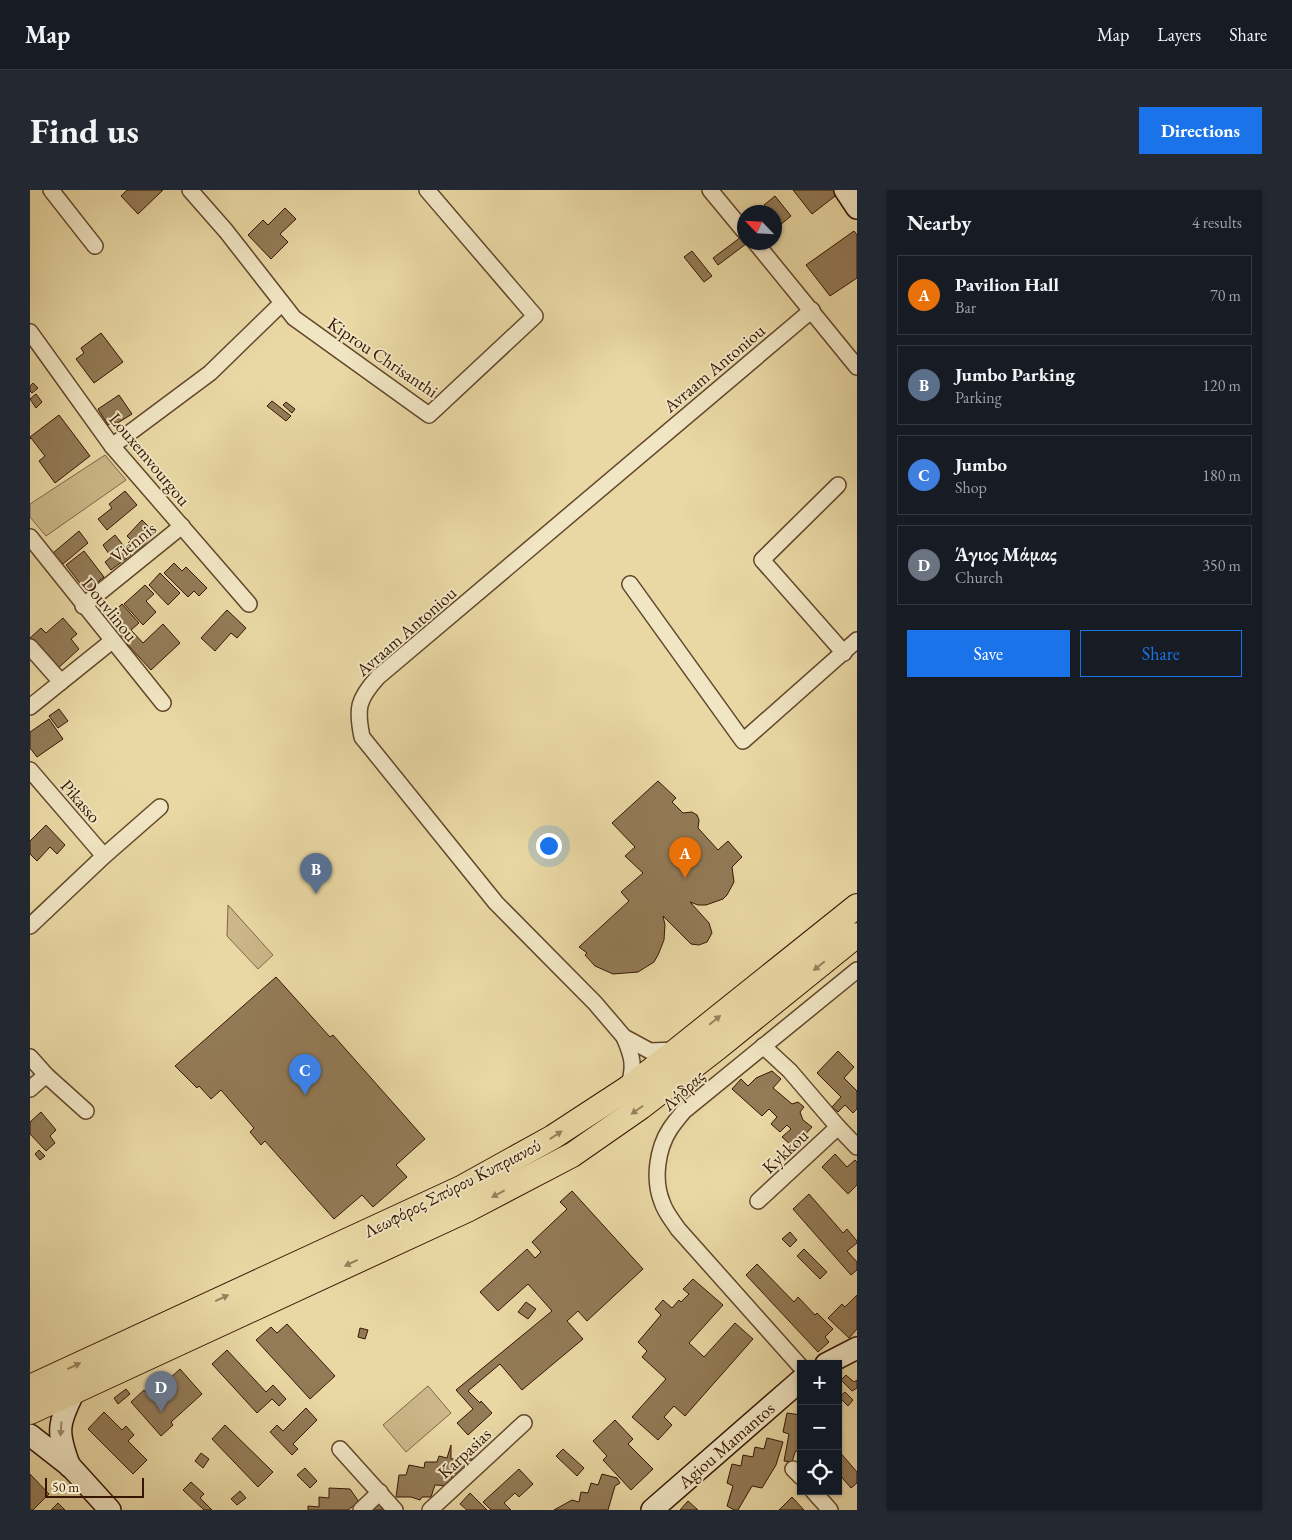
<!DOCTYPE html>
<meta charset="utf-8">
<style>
:root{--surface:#171b24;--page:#242831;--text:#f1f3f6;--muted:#9ea1a6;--line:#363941;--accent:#1a73e8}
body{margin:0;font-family:"EB Garamond",serif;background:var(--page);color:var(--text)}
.controls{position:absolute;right:15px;bottom:15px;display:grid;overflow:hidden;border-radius:0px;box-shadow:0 1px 4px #0004}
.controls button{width:45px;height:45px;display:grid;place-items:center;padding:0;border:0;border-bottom:1px solid var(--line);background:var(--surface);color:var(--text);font:25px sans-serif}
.compass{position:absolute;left:707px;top:15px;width:45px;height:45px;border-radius:50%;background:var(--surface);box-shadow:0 1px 4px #0004;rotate:295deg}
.scale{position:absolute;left:15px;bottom:12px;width:99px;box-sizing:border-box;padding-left:5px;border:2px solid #361603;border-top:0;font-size:14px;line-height:18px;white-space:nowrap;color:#361603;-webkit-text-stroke:4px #f1e6c4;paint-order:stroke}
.you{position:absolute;left:518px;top:655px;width:18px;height:18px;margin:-12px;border:4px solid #fff;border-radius:50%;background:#1a73e8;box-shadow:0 0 0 8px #1a73e833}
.badge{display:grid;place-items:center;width:32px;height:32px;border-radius:50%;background:var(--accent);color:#fff;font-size:16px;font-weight:700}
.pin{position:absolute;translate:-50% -41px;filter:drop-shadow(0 1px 2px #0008)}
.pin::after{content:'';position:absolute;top:26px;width:18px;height:15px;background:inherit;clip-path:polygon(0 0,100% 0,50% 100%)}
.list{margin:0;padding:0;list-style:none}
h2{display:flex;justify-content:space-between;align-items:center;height:65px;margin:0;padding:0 20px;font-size:21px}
h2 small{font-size:16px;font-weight:400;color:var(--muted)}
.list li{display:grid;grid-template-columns:32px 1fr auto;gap:15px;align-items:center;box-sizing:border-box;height:80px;margin:0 10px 10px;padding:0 10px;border:1px solid var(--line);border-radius:0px}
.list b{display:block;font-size:19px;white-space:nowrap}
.list p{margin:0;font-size:16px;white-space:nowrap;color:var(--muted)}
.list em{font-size:16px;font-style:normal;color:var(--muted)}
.actions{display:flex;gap:10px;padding:15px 20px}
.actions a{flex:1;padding:11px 0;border:1px solid var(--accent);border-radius:0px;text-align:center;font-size:18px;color:var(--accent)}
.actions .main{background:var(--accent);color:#fff}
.icon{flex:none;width:28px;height:28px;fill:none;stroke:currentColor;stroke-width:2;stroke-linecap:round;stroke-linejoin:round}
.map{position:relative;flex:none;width:827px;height:1320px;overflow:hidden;border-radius:0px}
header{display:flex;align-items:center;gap:30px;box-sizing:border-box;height:70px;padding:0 25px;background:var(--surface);border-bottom:1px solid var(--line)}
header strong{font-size:24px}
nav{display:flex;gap:28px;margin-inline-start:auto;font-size:18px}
.intro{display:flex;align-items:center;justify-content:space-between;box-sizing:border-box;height:120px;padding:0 30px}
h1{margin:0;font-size:35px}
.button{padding:12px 22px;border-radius:0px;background:var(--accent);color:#fff;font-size:18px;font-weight:700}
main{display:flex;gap:30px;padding:0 30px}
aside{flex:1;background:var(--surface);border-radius:0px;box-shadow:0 1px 4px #0004}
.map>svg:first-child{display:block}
.green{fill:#cbb789;stroke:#806646}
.building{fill:#937b57;stroke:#361603}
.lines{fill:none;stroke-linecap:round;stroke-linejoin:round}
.street-casing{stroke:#63462b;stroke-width:18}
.secondary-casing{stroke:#361603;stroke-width:24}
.primary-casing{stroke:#361603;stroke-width:26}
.street{stroke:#f1e6c4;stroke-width:15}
.secondary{stroke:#f1e6c4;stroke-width:21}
.primary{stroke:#e9d8a4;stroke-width:24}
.oneway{fill:#98815c}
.oneway2{fill:#9d886d}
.labels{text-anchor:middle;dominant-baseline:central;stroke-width:4;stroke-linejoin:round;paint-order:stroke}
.street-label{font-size:18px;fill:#361603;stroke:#f1e6c4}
</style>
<header>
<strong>Map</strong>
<nav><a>Map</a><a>Layers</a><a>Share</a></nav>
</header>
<div class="intro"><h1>Find us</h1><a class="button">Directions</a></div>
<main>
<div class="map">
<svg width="827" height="1320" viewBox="0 0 827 1320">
<rect width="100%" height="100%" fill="#e9d8a4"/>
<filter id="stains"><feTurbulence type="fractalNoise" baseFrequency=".004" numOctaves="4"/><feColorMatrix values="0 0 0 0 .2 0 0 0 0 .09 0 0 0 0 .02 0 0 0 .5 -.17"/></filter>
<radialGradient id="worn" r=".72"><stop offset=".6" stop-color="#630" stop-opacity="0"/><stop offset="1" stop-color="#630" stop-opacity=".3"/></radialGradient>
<g class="green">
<polygon points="75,265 96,290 16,346 0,327 0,314"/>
<polygon points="198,715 243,765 228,779 197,746"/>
<polygon points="398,1196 421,1223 376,1262 353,1235"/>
</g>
<g class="building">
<polygon points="97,0 133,0 108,24 91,6"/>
<polygon points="763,0 806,0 809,3 782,24"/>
<polygon points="745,6 761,26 750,35 744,28 744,22 740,22 734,15"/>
<polygon points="255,18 266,29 250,44 258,52 241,69 218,45 233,30 238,35"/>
<polygon points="824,41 827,45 827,88 800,106 776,75"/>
<polygon points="711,47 716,54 688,75 683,68"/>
<polygon points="662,61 682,86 674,92 654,67"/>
<polygon points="71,143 93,172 64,193 46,169 54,163 51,158"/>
<polygon points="3,193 8,198 2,203 0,201 0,196"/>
<polygon points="6,204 12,212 6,218 0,209"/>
<polygon points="89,205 102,224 86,234 84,231 78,235 68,219"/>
<polygon points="242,211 261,226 256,231 237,216"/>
<polygon points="256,212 265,219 262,223 253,215"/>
<polygon points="29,225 60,266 25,293 9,271 15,266 1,248 0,249 0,247"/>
<polygon points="95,301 107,315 77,340 68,329 82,318 79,314"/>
<polygon points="112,330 125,343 105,364 96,355 101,350 97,346"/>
<polygon points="49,341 58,353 33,374 23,363"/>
<polygon points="85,345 101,365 81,380 75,372 81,367 73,355"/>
<polygon points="54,361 74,387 56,401 36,375"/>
<polygon points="144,373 152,381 156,377 177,398 169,406 164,401 158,407 134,383"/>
<polygon points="130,383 150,403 138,415 119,395"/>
<polygon points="115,395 124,404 116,411 126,422 113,435 94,414"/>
<polygon points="92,414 109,433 101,440 113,453 133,434 150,453 121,480 75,430"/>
<polygon points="197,420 216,438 207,448 201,443 185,461 171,448"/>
<polygon points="33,428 47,444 41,449 49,459 26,480 0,450 0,448 11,438 16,443"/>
<polygon points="29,519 38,531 28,538 19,526"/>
<polygon points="19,529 33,549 7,567 0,558 0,542"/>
<polygon points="628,591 646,608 642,612 653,623 662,622 667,625 669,630 668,638 688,660 698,651 712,667 702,677 704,692 697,705 693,709 676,715 668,715 660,712 679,733 682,743 677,752 669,755 661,754 633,726 635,735 634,750 628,765 624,772 608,782 583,784 565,776 555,765 557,763 549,757 599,711 591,702 613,683 595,666 605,657 582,633"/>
<polygon points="16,635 35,655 27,664 20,657 7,671 0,664 0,651"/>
<polygon points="246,787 300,847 303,845 395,949 366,975 377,987 343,1017 332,1005 304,1029 235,951 231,955 220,942 224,938 191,900 181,909 169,896 167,898 145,876"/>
<polygon points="808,861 824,877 814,888 827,901 827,919 823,923 815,915 808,922 802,917 811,907 787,883"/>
<polygon points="742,881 751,889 743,898 762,914 768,912 774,917 770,922 773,930 782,937 772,948 765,951 770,956 762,965 756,959 760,954 752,947 761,939 757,935 750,942 741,934 747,927 739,919 732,926 702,899 711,889 718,896 726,888"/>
<polygon points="11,922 26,940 20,946 25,953 16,961 0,944 0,932"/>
<polygon points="9,960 15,966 10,970 5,964"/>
<polygon points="805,964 817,977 825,970 827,972 827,995 818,1004 792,977"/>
<polygon points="542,1001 613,1079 557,1131 548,1121 537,1131 553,1149 492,1200 470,1174 438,1201 450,1213 451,1211 462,1223 438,1245 427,1233 443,1219 426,1200 522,1121 498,1094 468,1121 450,1102 497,1059 505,1068 511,1062 502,1052 537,1019 530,1012"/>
<polygon points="779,1004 813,1043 817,1039 827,1051 827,1053 817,1061 827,1072 827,1080 821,1085 763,1019"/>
<polygon points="760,1042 767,1050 760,1057 752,1049"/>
<polygon points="774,1059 797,1082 790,1089 767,1066"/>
<polygon points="727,1074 764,1112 768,1107 785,1125 787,1123 803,1139 795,1147 799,1152 788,1162 716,1085"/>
<polygon points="663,1089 693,1115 659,1153 674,1167 705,1133 723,1149 655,1226 644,1216 634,1227 642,1235 628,1250 602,1227 636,1189 612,1167 617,1161 608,1152 631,1125 625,1119 633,1110 642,1118 649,1110 651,1112 659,1104 653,1099"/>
<polygon points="827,1105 827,1139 819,1148 798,1128 812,1114 815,1117"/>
<polygon points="496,1112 506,1119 498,1129 488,1122"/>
<polygon points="257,1134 305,1186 280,1209 226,1150 241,1137 247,1143"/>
<polygon points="330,1138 338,1140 335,1149 328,1147"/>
<polygon points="197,1160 236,1202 243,1195 256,1209 249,1216 242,1209 227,1223 182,1174"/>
<polygon points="150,1179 172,1204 141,1232 143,1235 131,1246 101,1212 114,1200 120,1206"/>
<polygon points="816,1185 824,1192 827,1190 827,1198 822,1201 811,1190"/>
<polygon points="96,1199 100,1204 88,1214 84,1208"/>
<polygon points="815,1202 823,1210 818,1216 809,1207"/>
<polygon points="276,1218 287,1230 263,1254 268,1259 262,1265 240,1242 247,1235 253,1241"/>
<polygon points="74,1222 92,1240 96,1236 104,1245 98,1251 117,1270 103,1284 58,1239"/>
<polygon points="757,1223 771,1225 771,1258 765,1262 762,1272 754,1271 759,1244 753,1242"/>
<polygon points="585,1230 603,1249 598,1254 623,1279 601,1300 573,1270 577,1266 563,1251"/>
<polygon points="195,1235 243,1282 228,1297 182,1249"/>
<polygon points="737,1248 753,1252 746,1275 732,1298 722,1296 708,1320 704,1320 697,1316 703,1296 697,1293 702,1274 711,1276 713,1265 723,1267 725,1257 734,1259"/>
<polygon points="421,1255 421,1269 444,1269 439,1284 422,1283 422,1296 405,1295 401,1307 392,1307 390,1310 381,1307 366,1307 369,1285 376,1285 379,1275 394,1278 395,1272 407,1272 409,1266 417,1268"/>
<polygon points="533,1259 554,1278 547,1286 526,1266"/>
<polygon points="808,1260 827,1282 827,1293 821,1298 808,1283"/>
<polygon points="171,1263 179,1269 173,1278 165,1271"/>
<polygon points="275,1278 287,1291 280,1298 267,1285"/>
<polygon points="489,1279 503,1294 489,1307 485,1303 474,1313 481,1320 461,1320 453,1312"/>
<polygon points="0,1284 19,1304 3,1320 0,1320"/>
<polygon points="572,1284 587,1288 590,1293 585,1296 578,1320 524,1320 542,1310 549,1312 551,1302 558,1303 561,1293 568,1295"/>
<polygon points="161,1292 174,1304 170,1308 182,1320 174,1320 153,1300"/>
<polygon points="299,1298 320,1299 329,1312 318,1320 278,1320 278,1316 289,1317 289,1307 299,1308"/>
<polygon points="210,1301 216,1308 207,1315 201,1309"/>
<polygon points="440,1303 457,1320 437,1320 430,1314"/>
<polygon points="762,1307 774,1320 749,1320"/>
<polygon points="345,1310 355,1320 335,1320"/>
<polygon points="658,1311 668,1320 650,1320"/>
<polygon points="28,1313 35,1320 21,1320"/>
</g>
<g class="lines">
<g class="street-casing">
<g id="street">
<polyline points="21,0 65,56"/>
<polyline points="160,0 196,41 264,128 399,225 505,126 397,0"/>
<polyline points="680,0 714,41"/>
<polyline points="725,52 827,177"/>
<polyline points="0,142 82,256 219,414"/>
<polyline points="82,256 180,183 252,113"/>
<polyline points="808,295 732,370 814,463"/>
<polyline points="0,347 133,513"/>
<polyline points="600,394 713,551 827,450"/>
<polyline points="53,416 152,336"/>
<polyline points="0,457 31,492"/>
<polyline points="0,517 82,451"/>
<polyline points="0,580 74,666"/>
<polyline points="0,736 74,666 130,617"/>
<path d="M594,847c9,21 11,29 4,51"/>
<polyline points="733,856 760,881 808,937 827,957"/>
<path d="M646,860l-26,1 -26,-14 -29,-34 -99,-100 -134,-166c-6,-29 -4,-38 16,-60l434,-367"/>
<polyline points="0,867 16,885 56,921"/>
<polyline points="0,899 16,885"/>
<polyline points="728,1011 808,937"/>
<path d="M771,1177l-123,-138c-6,-9 -13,-17 -16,-27 -9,-22 -5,-53 8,-73 4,-6 9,-12 14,-18l173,-141"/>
<polyline points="310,1259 365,1320"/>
<polyline points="763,1279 771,1287"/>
<polyline points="783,1301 800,1320"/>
<polyline points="331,1320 350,1302"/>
<polyline points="400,1320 494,1233"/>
</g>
</g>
<g class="secondary-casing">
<g id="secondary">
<polyline points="815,0 827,18"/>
<polyline points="796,1174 827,1158"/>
<polyline points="0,1245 41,1277 80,1320"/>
<path d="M40,1277c-13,-34 -13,-42 4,-75"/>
<polyline points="622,1320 771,1190"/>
</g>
</g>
<g class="primary-casing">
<g id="primary">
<polyline points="0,1197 431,998 523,947 598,898 647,860 827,716"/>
<polyline points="0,1222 437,1020 542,965 611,917 686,859 827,745"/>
</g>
</g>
<use href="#street" class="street"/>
<use href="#secondary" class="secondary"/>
<use href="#primary" class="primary"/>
</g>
<defs><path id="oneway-solid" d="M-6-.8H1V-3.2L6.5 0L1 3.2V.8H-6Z" transform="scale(1.25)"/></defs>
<g class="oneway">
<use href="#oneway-solid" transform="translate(789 776) rotate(141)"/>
<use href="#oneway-solid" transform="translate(685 830) rotate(-39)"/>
<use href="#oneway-solid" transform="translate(607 920) rotate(145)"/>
<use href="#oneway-solid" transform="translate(526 945) rotate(-33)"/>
<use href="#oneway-solid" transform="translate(468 1004) rotate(152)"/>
<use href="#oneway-solid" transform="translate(321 1073) rotate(155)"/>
<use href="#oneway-solid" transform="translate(192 1108) rotate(-25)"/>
<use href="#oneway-solid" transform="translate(44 1176) rotate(-25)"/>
</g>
<use class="oneway2" href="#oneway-solid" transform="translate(31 1239) rotate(94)"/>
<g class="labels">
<g class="street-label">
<text transform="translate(353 167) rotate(34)">Kiprou Chrisanthi</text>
<text transform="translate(684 178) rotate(-40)">Avraam Antoniou</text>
<text transform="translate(120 269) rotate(50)">Louxemvourgou</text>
<text transform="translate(103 352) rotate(-39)">Viennis</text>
<text transform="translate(80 419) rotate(51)">Douvlinou</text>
<text transform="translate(376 441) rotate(-41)">Avraam Antoniou</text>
<text transform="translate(51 611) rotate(49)">Pikasso</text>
<text transform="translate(653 900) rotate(-43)">Λήδρας</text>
<text transform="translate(755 961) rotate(-43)">Kykkou</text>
<text transform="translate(422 998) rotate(-27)">Λεωφόρος Σπύρου Κυπριανού</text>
<text transform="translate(696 1255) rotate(-41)">Agiou Mamantos</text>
<text transform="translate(434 1263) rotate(-43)">Karpasias</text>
</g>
</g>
<rect width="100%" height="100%" filter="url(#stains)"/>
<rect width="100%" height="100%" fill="url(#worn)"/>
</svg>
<div class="controls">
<button>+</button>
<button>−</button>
<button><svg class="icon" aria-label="locate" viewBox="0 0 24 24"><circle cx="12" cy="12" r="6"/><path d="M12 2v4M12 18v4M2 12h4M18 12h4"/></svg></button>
</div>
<svg class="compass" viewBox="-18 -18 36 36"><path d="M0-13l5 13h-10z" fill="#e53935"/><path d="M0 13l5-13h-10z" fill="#9ea1a6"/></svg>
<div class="scale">50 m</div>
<div class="you"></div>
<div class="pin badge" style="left:655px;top:688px;background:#e8710a">A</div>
<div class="pin badge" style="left:286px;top:704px;background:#5c6f8a">B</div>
<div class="pin badge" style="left:275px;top:905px;background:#3f7fe0">C</div>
<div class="pin badge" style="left:131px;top:1222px;background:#6b7280">D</div>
</div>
<aside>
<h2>Nearby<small>4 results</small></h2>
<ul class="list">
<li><span class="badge" style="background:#e8710a">A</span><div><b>Pavilion Hall</b><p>Bar</p></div><em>70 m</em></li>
<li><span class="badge" style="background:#5c6f8a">B</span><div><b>Jumbo Parking</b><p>Parking</p></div><em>120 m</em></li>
<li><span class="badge" style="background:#3f7fe0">C</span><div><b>Jumbo</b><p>Shop</p></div><em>180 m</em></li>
<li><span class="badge" style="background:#6b7280">D</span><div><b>Άγιος Μάμας</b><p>Church</p></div><em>350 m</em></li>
</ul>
<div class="actions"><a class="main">Save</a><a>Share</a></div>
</aside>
</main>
